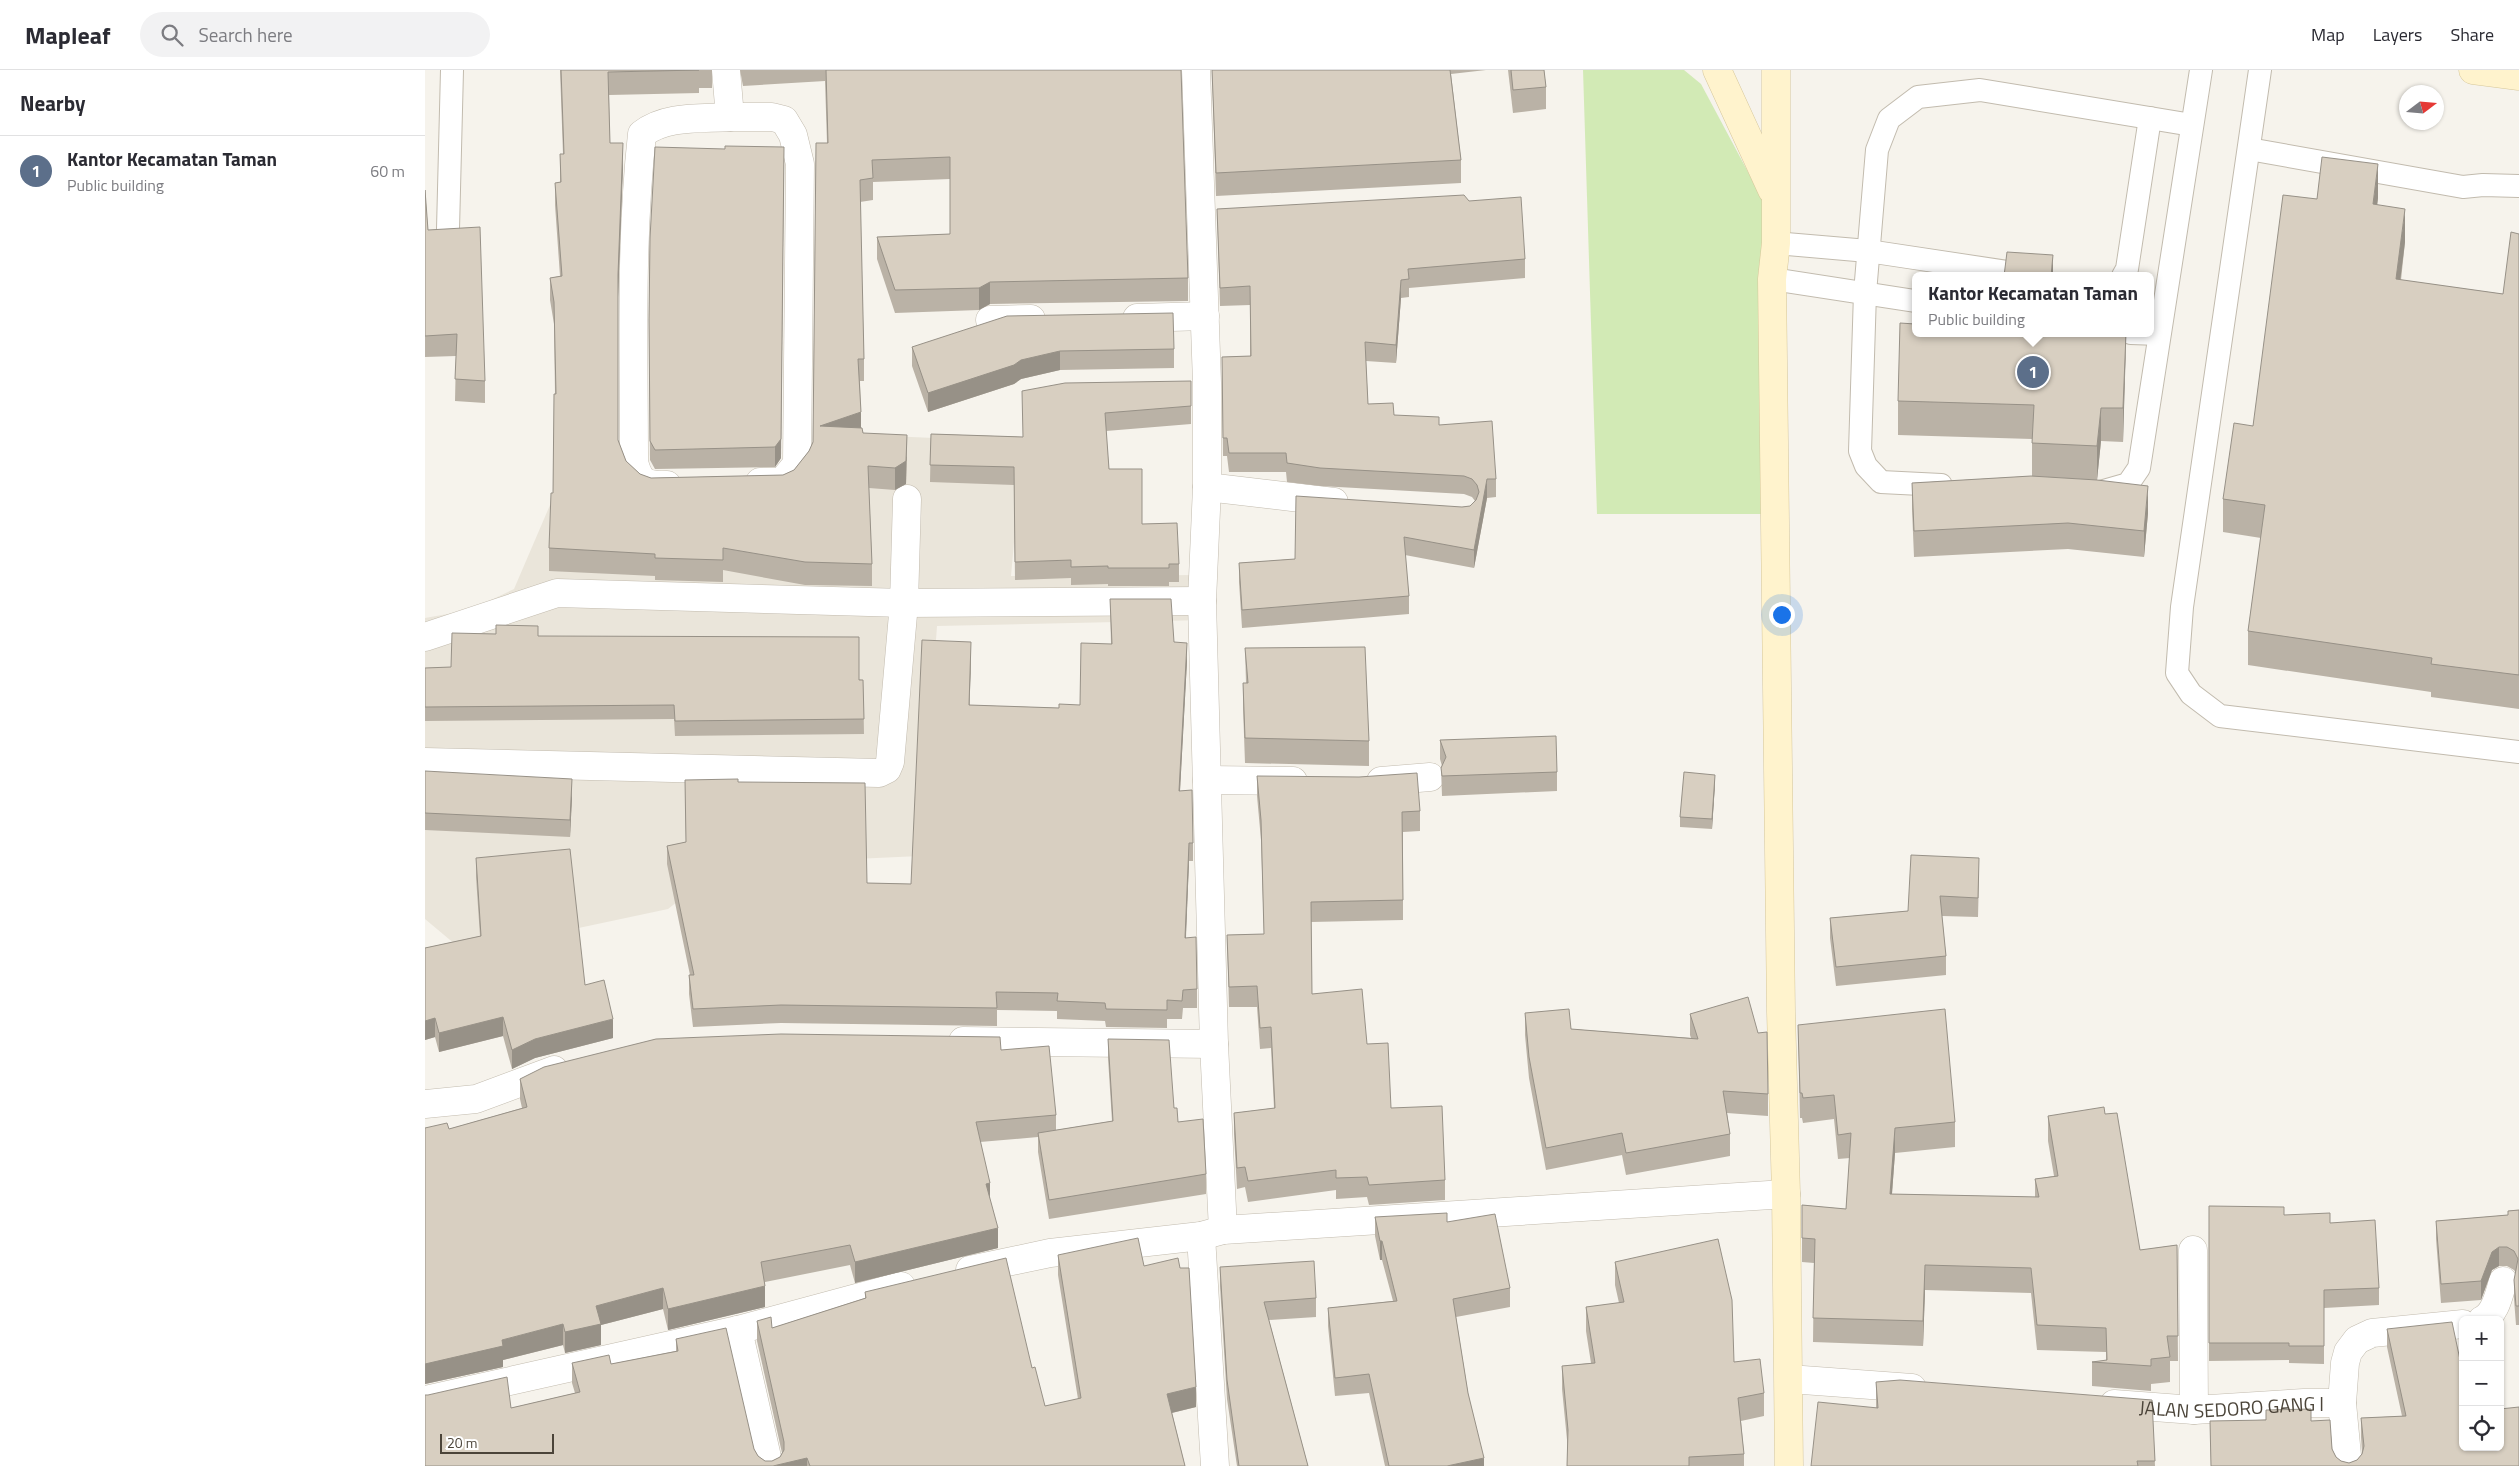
<!DOCTYPE html>
<meta charset="utf-8">
<style>
:root{--surface:#fff;--page:#f2f2f3;--text:#2b2b33;--muted:#7c7c81;--line:#e1e1e2;--accent:#ea580c}
body{margin:0;font-family:"Titillium Web",sans-serif;background:var(--page);color:var(--text)}
.controls{position:absolute;right:15px;bottom:15px;display:grid;overflow:hidden;border-radius:8px;box-shadow:0 1px 4px #0004}
.controls button{width:45px;height:45px;display:grid;place-items:center;padding:0;border:0;border-bottom:1px solid var(--line);background:var(--surface);color:var(--text);font:25px sans-serif}
.compass{position:absolute;left:1974px;top:15px;width:45px;height:45px;border-radius:50%;background:var(--surface);box-shadow:0 1px 4px #0004;rotate:74deg}
.scale{position:absolute;left:15px;bottom:12px;width:114px;box-sizing:border-box;padding-left:5px;border:2px solid #4b4439;border-top:0;font-size:14px;line-height:18px;white-space:nowrap;color:#4b4439;-webkit-text-stroke:4px #fff;paint-order:stroke}
.you{position:absolute;left:1356px;top:544px;width:18px;height:18px;margin:-12px;border:4px solid #fff;border-radius:50%;background:#1a73e8;box-shadow:0 0 0 8px #1a73e833}
.badge{display:grid;place-items:center;width:32px;height:32px;border-radius:50%;background:var(--accent);color:#fff;font-size:16px;font-weight:700}
.pin{position:absolute;translate:-50% -50%;border:2px solid #fff;box-shadow:0 1px 5px #0006}
.popup{position:absolute;left:1487px;top:202px;width:242px;height:65px;box-sizing:border-box;display:grid;place-content:center;border-radius:8px;background:var(--surface);filter:drop-shadow(0 1px 4px #0005);font-size:16px;white-space:nowrap;color:var(--muted)}
.popup b{font-size:19px;color:var(--text)}
.popup::after{content:'';position:absolute;left:50%;top:100%;margin-left:-10px;border:10px solid transparent;border-top-color:var(--surface)}
.list{margin:0;padding:0;list-style:none}
h2{display:flex;justify-content:space-between;align-items:center;height:65px;margin:0;padding:0 20px;font-size:21px}
h2 small{font-size:16px;font-weight:400;color:var(--muted)}
.list li{display:grid;grid-template-columns:32px 1fr auto;gap:15px;align-items:center;box-sizing:border-box;height:70px;padding:0 20px;border-top:1px solid var(--line)}
.list b{display:block;font-size:19px;white-space:nowrap}
.list p{margin:0;font-size:16px;white-space:nowrap;color:var(--muted)}
.list em{font-size:16px;font-style:normal;color:var(--muted)}
.icon{flex:none;width:28px;height:28px;fill:none;stroke:currentColor;stroke-width:2;stroke-linecap:round;stroke-linejoin:round}
.map{position:relative;flex:none;width:2094px;height:1396px;overflow:hidden}
header{display:flex;align-items:center;gap:30px;box-sizing:border-box;height:70px;padding:0 25px;background:var(--surface);border-bottom:1px solid var(--line)}
header strong{font-size:24px}
nav{display:flex;gap:28px;margin-inline-start:auto;font-size:18px}
.search{width:350px;height:45px;background:var(--page);display:flex;align-items:center;gap:12px;box-sizing:border-box;padding:0 18px;border-radius:28px;color:var(--muted);font-size:19px}
main{display:flex}
aside{flex:1;background:var(--surface)}
.map>svg:first-child{display:block}
.residential{fill:#eae5da}
.green{fill:#d2eab5}
.lines{fill:none;stroke-linecap:round;stroke-linejoin:round}
.lane-casing{stroke:#c2bbae;stroke-width:24}
.street-casing{stroke:#c2bbae;stroke-width:29}
.secondary-casing{stroke:#d6c79b;stroke-width:29}
.lane{stroke:#fff;stroke-width:22}
.street{stroke:#fff;stroke-width:28}
.secondary{stroke:#fff3cd;stroke-width:28}
.wall{fill:#bab2a6}
.shaded-wall{fill:#979187}
.building{fill:#d8cfc1;stroke:#979187}
.labels{text-anchor:middle;dominant-baseline:central;stroke-width:4;stroke-linejoin:round;paint-order:stroke}
.street-label{font-size:19px;fill:#4b4439;stroke:#fff}
</style>
<header>
<strong>Mapleaf</strong>
<div class="search"><svg class="icon" aria-label="search" viewBox="0 0 24 24"><circle cx="10" cy="10" r="6"/><path d="M15 15l6 6"/></svg>Search here</div>
<nav><a>Map</a><a>Layers</a><a>Share</a></nav>
</header>
<main>
<aside>
<h2>Nearby<small></small></h2>
<ul class="list">
<li><span class="badge" style="background:#5c6f8a">1</span><div><b>Kantor Kecamatan Taman</b><p>Public building</p></div><em>60 m</em></li>
</ul>
</aside>
<div class="map">
<svg width="2094" height="1396" viewBox="0 0 2094 1396">
<rect width="100%" height="100%" fill="#f6f3ec"/>
<polygon class="residential" points="464,366 598,372 586,506 779,505 782,550 512,556 495,786 299,795 243,839 116,866 31,875 0,849 0,548 45,540 89,519 137,407 459,407"/>
<polygon class="green" points="1158,0 1259,0 1276,14 1338,130 1337,444 1172,444"/>
<g class="lines">
<g class="lane-casing">
<g id="lane">
<polyline points="1835,0 1757,537 1752,603 1766,624 1795,646 2094,682"/>
<polyline points="1824,79 2038,117 2058,115 2094,116"/>
<polyline points="23,159 27,0"/>
<polyline points="1351,173 1443,181 1609,206"/>
<polyline points="1698,206 1702,199 1725,48"/>
<polyline points="1347,209 1490,231"/>
<polyline points="1706,263 1734,264"/>
<polyline points="1516,415 1456,412 1441,396 1435,381 1440,223 1452,80 1464,49 1493,27 1555,20 1767,55"/>
<polyline points="1675,422 1703,414 1714,398 1776,0"/>
</g>
</g>
<g class="street-casing">
<g id="street">
<polyline points="301,0 305,47 347,47 359,50 368,65 375,94 372,394 357,412 335,412"/>
<polyline points="771,0 782,313 782,417 777,531 789,974 798,1160"/>
<polyline points="712,248 780,246"/>
<polyline points="565,250 606,249"/>
<path d="M242,415c-21,0 -27,-1 -33,-23 0,-109 -4,-219 8,-328 24,-19 59,-15 88,-17"/>
<polyline points="782,417 909,432"/>
<polyline points="0,567 132,523 479,533 777,531"/>
<polyline points="0,692 454,703 462,699 465,692 479,533 482,429"/>
<polyline points="782,710 868,711"/>
<polyline points="956,711 1005,707"/>
<polyline points="538,971 789,974"/>
<polyline points="0,1034 51,1029 129,1000"/>
<polyline points="776,1166 790,1396"/>
<polyline points="1768,1180 1769,1340"/>
<polyline points="545,1200 625,1183 776,1166 798,1160 1361,1124"/>
<path d="M2057,1250c14,-6 17,-26 21,-39"/>
<polyline points="313,1260 344,1396"/>
<polyline points="1364,1309 1487,1318"/>
<polyline points="0,1330 313,1260 476,1216"/>
<polyline points="1917,1333 1920,1293 1923,1282 1932,1270 1947,1263 2038,1254"/>
<path id="s1" d="M1689,1334l80,6 110,-7h38l6,63"/>
</g>
</g>
<g class="secondary-casing">
<g id="secondary">
<polyline points="1292,0 1347,120"/>
<polyline points="1351,0 1351,173 1347,209 1356,942 1361,1124 1364,1396"/>
<polyline points="2048,0 2094,6"/>
</g>
</g>
<use href="#lane" class="lane"/>
<use href="#street" class="street"/>
<use href="#secondary" class="secondary"/>
</g>
<g class="wall">
<polygon points="135,0 287,0 287,18 274,18 274,23 184,25 185,73 198,96 193,226 193,370 201,391 215,404 226,408 358,405 369,400 384,381 388,372 402,73 400,11 318,16 315,0 756,0 763,208 763,231 565,234 554,240 470,243 452,189 452,167 525,164 525,109 448,112 448,130 435,132 439,289 439,311 435,311 436,358 438,363 482,387 481,414 470,420 444,418 447,494 447,516 380,515 298,500 298,512 230,510 230,506 124,501 124,478 128,423 130,324 129,254 125,230 125,208 135,206 130,135 130,113 135,112 135,84 138,84"/>
<polygon points="787,0 1061,0 1026,4 1036,90 1036,113 791,126"/>
<polygon points="1083,0 1119,0 1121,17 1121,39 1088,43"/>
<polygon points="0,120 3,160 60,311 60,333 30,331 31,286 0,287"/>
<polygon points="1953,128 1952,135 1980,172 1976,210 2078,224 2094,164 2094,639 2006,627 2006,622 1823,595 1823,561 1836,468 1798,462 1798,429 1828,356 1892,129"/>
<polygon points="1044,131 1100,189 1100,208 984,218 984,227 976,228 971,293 941,291 943,334 969,345 1014,355 1071,409 1071,427 1062,428 1049,498 980,485 984,526 984,544 817,558 814,512 814,493 870,489 1037,437 1045,436 1050,431 1047,427 1039,424 895,416 862,412 861,402 804,402 802,386 798,386 797,287 825,286 825,235 795,236 792,139"/>
<polygon points="225,168 356,388 350,397 230,399 225,390 224,250"/>
<polygon points="1701,263 1698,372 1676,371 1672,410 1723,443 1719,487 1643,479 1489,487 1487,439 1487,413 1607,406 1607,369 1473,365 1473,331"/>
<polygon points="487,277 749,279 749,298 635,300 596,309 589,314 503,342 487,296"/>
<polygon points="766,311 766,354 681,361 684,399 717,454 754,494 754,512 744,512 744,516 683,516 683,514 646,515 646,508 590,510 589,415 505,412 506,364 598,367"/>
<polygon points="685,529 749,572 762,591 755,721 768,773 768,791 764,791 761,868 772,919 772,938 758,938 757,949 742,949 742,958 681,957 680,951 632,949 632,941 572,940 572,956 356,953 268,957 264,924 264,905 265,905 242,794 242,776 261,772 260,710 313,712 442,813 486,814 546,590 544,635 634,638 655,635 686,574"/>
<polygon points="113,566 438,610 439,664 250,666 249,649 0,651 0,598 26,597"/>
<polygon points="820,578 944,671 944,696 820,693 818,637 818,613 821,613"/>
<polygon points="1015,670 1132,702 1132,721 1017,726 1016,698 1017,696 1015,689"/>
<polygon points="0,701 147,727 145,767 0,760"/>
<polygon points="832,706 995,741 995,761 978,762 978,850 886,852 887,924 942,974 966,1038 1020,1110 1020,1130 944,1135 942,1127 911,1129 911,1120 823,1132 820,1117 812,1119 809,1064 809,1043 849,1038 846,978 835,979 832,937 804,937 802,865 839,864 836,770 832,726"/>
<polygon points="1290,714 1287,759 1255,757 1255,747"/>
<polygon points="51,788 160,915 188,968 110,988 87,999 78,966 14,982 10,967 0,970 0,878 55,866 51,807"/>
<polygon points="1554,807 1553,847 1517,846 1521,886 1521,905 1411,916 1405,868 1405,848 1483,841"/>
<polygon points="1100,943 1146,959 1266,968 1265,965 1265,944 1343,1024 1343,1046 1302,1043 1305,1064 1305,1086 1201,1105 1197,1085 1121,1100 1104,1008 1100,965"/>
<polygon points="1373,955 1530,1052 1530,1077 1470,1083 1467,1124 1610,1127 1610,1109 1629,1106 1623,1071 1623,1046 1680,1044 1715,1180 1752,1175 1753,1291 1745,1291 1745,1312 1726,1314 1726,1321 1667,1316 1667,1292 1681,1291 1681,1282 1612,1280 1606,1223 1500,1220 1498,1276 1388,1272 1389,1193 1377,1192 1377,1135 1421,1139 1425,1088 1413,1089 1409,1049 1378,1053 1377,1048 1375,1048"/>
<polygon points="683,969 749,1038 753,1052 781,1104 781,1124 624,1149 613,1082 613,1067 555,1072 573,1178 430,1213 425,1195 340,1212 340,1237 243,1260 238,1239 176,1255 176,1275 140,1283 138,1275 78,1290 78,1297 0,1314 0,1058 24,1059 97,1038 95,1029 95,1009 576,980 631,1045 631,1060 687,1051 683,988"/>
<polygon points="1784,1136 1859,1145 1905,1153 1954,1218 1954,1235 1899,1238 1899,1294 1864,1293 1864,1290 1784,1291"/>
<polygon points="2094,1140 2094,1255 2091,1255 2089,1229 2089,1210 2091,1203 2089,1200 2082,1196 2074,1196 2067,1200 2056,1230 2016,1233 2011,1169 2011,1151 2083,1145 2083,1141"/>
<polygon points="950,1147 1022,1152 1085,1218 1085,1237 1031,1247 1043,1323 1059,1396 960,1396 944,1323 910,1326 903,1256 903,1238 968,1231 957,1190 955,1190 950,1166"/>
<polygon points="633,1185 719,1196 771,1337 747,1343 760,1396 0,1396 86,1338 150,1323 147,1313 147,1293 186,1294 251,1281 251,1269 329,1379 333,1386 340,1391 347,1391 355,1387 357,1383 332,1271 332,1251 347,1258 440,1228 440,1222 607,1298 620,1336 653,1329 633,1205"/>
<polygon points="1190,1192 1309,1292 1339,1323 1339,1346 1316,1351 1319,1384 1319,1396 1142,1396 1143,1380 1137,1319 1137,1296 1166,1293 1161,1261 1161,1237 1194,1233 1190,1215"/>
<polygon points="795,1197 891,1228 891,1247 844,1250 883,1396 812,1396 802,1329 795,1216"/>
<polygon points="1962,1259 2038,1377 2094,1396 1786,1396 1785,1351 1886,1351 1907,1379 1911,1387 1916,1391 1924,1393 1932,1390 1937,1384 1937,1382 1936,1367 1936,1348 1977,1346 1962,1277"/>
<polygon points="1451,1312 1727,1330 1730,1396 1386,1396 1451,1338"/>
</g>
<g class="shaded-wall">
<polygon points="198,73 198,96 193,228 193,205"/>
<polygon points="359,77 356,388 350,397 350,377"/>
<polygon points="1953,94 1953,128 1948,168 1948,134"/>
<polygon points="1980,139 1980,172 1971,243 1971,209"/>
<polygon points="1628,185 1628,206 1626,206"/>
<polygon points="976,210 976,228 971,293 971,275"/>
<polygon points="565,212 565,234 554,240 554,218"/>
<polygon points="1701,263 1701,275 1698,372 1698,338"/>
<polygon points="635,281 635,300 596,309 589,314 503,342 503,323 596,290"/>
<polygon points="1676,338 1676,371 1672,410 1672,376"/>
<polygon points="436,342 436,365 395,356"/>
<polygon points="482,365 481,414 470,420 470,398"/>
<polygon points="1062,409 1062,428 1049,498 1049,480"/>
<polygon points="1723,416 1723,443 1719,487 1719,461"/>
<polygon points="546,572 546,590 544,653 544,635"/>
<polygon points="762,573 762,591 754,739 754,721"/>
<polygon points="1290,705 1290,714 1287,759 1287,749"/>
<polygon points="147,709 147,727 145,767 145,750"/>
<polygon points="764,773 764,791 760,886 760,868"/>
<polygon points="78,947 78,966 14,982 14,963"/>
<polygon points="10,948 10,967 0,970 0,951"/>
<polygon points="188,949 188,968 110,988 87,999 87,980 110,969"/>
<polygon points="1470,1058 1470,1083 1465,1149 1465,1124"/>
<polygon points="565,1113 565,1133 561,1114"/>
<polygon points="573,1158 573,1178 430,1213 430,1192"/>
<rect x="955" y="1171" width="2" height="19"/>
<polygon points="2074,1177 2074,1196 2067,1200 2056,1230 2056,1211 2067,1182"/>
<polygon points="1500,1195 1500,1220 1498,1276 1498,1251"/>
<polygon points="340,1216 340,1237 243,1260 243,1239"/>
<polygon points="238,1218 238,1239 176,1255 176,1275 140,1283 140,1262 171,1236"/>
<polygon points="138,1254 138,1275 78,1290 78,1297 0,1314 0,1294 77,1270"/>
<polygon points="771,1317 771,1337 742,1344 742,1324"/>
<polygon points="382,1388 382,1396 348,1396"/>
<polygon points="1059,1388 1059,1396 1022,1396"/>
</g>
<g class="building">
<polygon points="136,0 274,0 183,2 185,73 198,73 193,205 193,370 201,391 215,404 226,408 358,405 369,400 384,381 388,372 391,73 403,73 401,0 756,0 763,208 565,212 554,218 470,220 452,167 525,164 525,87 447,90 448,108 435,110 439,289 433,289 436,342 395,356 437,358 438,363 482,365 481,391 470,398 443,396 447,494 380,492 298,478 298,490 230,488 230,484 124,478 126,423 128,423 129,324 131,324 129,232 125,208 137,206 130,113 136,112 135,84 139,84"/>
<polygon points="787,0 1025,0 1036,90 791,103"/>
<polygon points="1086,0 1119,0 1121,17 1088,20"/>
<polygon points="300,76 359,77 356,369 350,377 230,380 225,371 224,250 225,168 230,77 300,79"/>
<polygon points="1897,87 1953,94 1948,134 1980,139 1971,209 2078,224 2086,162 2094,164 2094,605 2006,594 2007,588 1823,561 1840,435 1798,429 1809,353 1828,356 1858,125 1892,129"/>
<polygon points="0,120 3,160 55,157 60,311 30,309 32,264 0,266"/>
<polygon points="1039,125 1044,131 1096,127 1100,189 983,199 984,209 976,210 971,275 940,272 943,334 968,333 969,345 1014,347 1014,355 1067,351 1071,409 1062,409 1049,480 979,467 984,526 817,540 814,493 870,489 871,426 1037,437 1045,436 1051,430 1054,422 1052,415 1047,409 1039,406 895,398 862,393 861,383 804,383 802,368 798,368 797,287 826,286 825,216 795,218 792,139"/>
<polygon points="1582,182 1628,185 1626,206 1579,206"/>
<polygon points="748,243 749,279 635,281 596,290 589,295 503,323 487,277 582,246"/>
<polygon points="1475,253 1490,254 1490,263 1701,263 1698,338 1676,338 1672,376 1607,373 1609,335 1473,331"/>
<polygon points="766,311 766,336 680,343 684,399 717,399 717,454 752,453 754,494 744,494 744,498 683,498 683,496 646,497 646,490 590,492 589,397 505,395 506,364 598,367 597,321 640,313"/>
<polygon points="1606,406 1672,410 1723,416 1719,461 1643,453 1489,461 1487,413"/>
<polygon points="685,529 746,529 749,572 762,573 754,721 767,720 768,773 764,773 760,868 771,867 772,919 758,920 757,931 742,930 742,940 681,939 680,933 632,931 633,923 571,922 572,938 356,935 268,939 264,905 269,905 242,776 261,772 260,710 313,709 313,712 440,713 442,813 486,814 497,570 546,572 544,635 634,638 634,634 655,635 656,573 687,574"/>
<polygon points="71,555 113,556 113,566 434,567 434,610 438,610 439,649 250,651 249,635 0,637 0,598 26,597 27,563 71,564"/>
<polygon points="940,577 944,671 820,668 818,613 823,613 820,578"/>
<polygon points="1131,666 1132,702 1017,706 1016,698 1021,687 1015,670"/>
<polygon points="0,701 147,709 145,750 0,743"/>
<polygon points="1259,702 1290,705 1287,749 1255,747"/>
<polygon points="992,703 995,741 977,742 978,830 886,832 887,924 937,919 942,974 963,973 966,1038 1017,1036 1020,1110 944,1115 942,1107 911,1108 911,1100 823,1111 820,1097 812,1098 809,1043 850,1038 846,957 835,958 832,916 804,917 802,865 839,864 836,750 832,706 934,707"/>
<polygon points="145,779 160,915 179,910 188,949 110,969 87,980 78,947 14,963 10,948 0,951 0,878 56,866 51,788"/>
<polygon points="1486,785 1554,788 1553,828 1515,826 1521,886 1411,897 1405,848 1483,841"/>
<polygon points="1323,927 1333,963 1342,962 1343,1024 1298,1021 1305,1064 1201,1083 1197,1063 1121,1078 1104,987 1100,943 1144,939 1146,959 1273,969 1265,944"/>
<polygon points="1520,939 1530,1052 1470,1058 1465,1124 1614,1127 1610,1109 1633,1106 1623,1046 1679,1037 1680,1044 1692,1043 1715,1180 1752,1175 1753,1266 1742,1266 1745,1287 1726,1289 1726,1296 1667,1292 1682,1290 1681,1258 1612,1255 1606,1198 1500,1195 1498,1251 1388,1248 1390,1169 1377,1168 1377,1135 1421,1139 1426,1063 1413,1065 1409,1025 1378,1028 1377,1023 1375,1023 1373,955"/>
<polygon points="356,964 575,967 576,980 624,976 631,1045 551,1052 565,1113 561,1114 573,1158 430,1192 425,1175 336,1192 340,1216 243,1239 238,1218 171,1236 176,1254 140,1262 138,1254 77,1270 78,1276 0,1294 0,1058 22,1053 24,1059 102,1037 95,1009 119,997 231,969"/>
<polygon points="683,969 744,970 749,1038 752,1038 753,1052 778,1049 781,1104 624,1130 613,1063 688,1051"/>
<polygon points="1784,1136 1859,1137 1859,1145 1905,1143 1905,1153 1950,1150 1954,1218 1899,1220 1899,1276 1864,1276 1864,1273 1784,1273"/>
<polygon points="2094,1140 2094,1236 2091,1236 2089,1210 2093,1189 2089,1181 2082,1177 2074,1177 2067,1182 2056,1211 2016,1214 2011,1151 2083,1145 2083,1141"/>
<polygon points="1022,1143 1022,1152 1070,1144 1085,1218 1028,1229 1043,1323 1059,1388 1022,1396 964,1396 944,1304 910,1308 903,1238 972,1231 957,1171 955,1171 950,1147"/>
<polygon points="713,1168 719,1196 753,1188 755,1198 764,1198 771,1317 742,1324 760,1396 385,1396 382,1388 348,1396 0,1396 0,1325 3,1325 82,1307 86,1338 155,1322 147,1293 184,1285 186,1294 253,1281 251,1269 301,1258 329,1379 333,1386 340,1391 347,1391 355,1387 359,1380 359,1372 332,1251 346,1247 347,1258 441,1228 440,1222 581,1188 607,1298 610,1297 620,1336 656,1328 633,1185"/>
<polygon points="1293,1169 1307,1230 1309,1292 1335,1289 1339,1323 1313,1328 1319,1384 1264,1387 1264,1396 1142,1396 1143,1360 1137,1296 1170,1293 1161,1237 1199,1232 1190,1192"/>
<polygon points="889,1191 891,1228 839,1232 883,1396 814,1396 802,1310 795,1197"/>
<polygon points="2027,1252 2038,1304 2038,1377 2075,1377 2075,1339 2094,1337 2094,1396 1786,1396 1785,1351 1841,1350 1841,1340 1886,1339 1886,1351 1905,1350 1907,1379 1911,1387 1916,1391 1924,1393 1932,1390 1937,1384 1939,1376 1936,1348 1981,1346 1962,1259"/>
<polygon points="1475,1310 1727,1330 1730,1391 1712,1391 1713,1396 1386,1396 1393,1332 1453,1338 1451,1312"/>
</g>
<g class="labels">
<g class="street-label">
<text stroke="none"><textPath href="#s1" startOffset="118">JALAN SEDORO GANG I</textPath></text>
</g>
</g>
</svg>
<div class="controls">
<button>+</button>
<button>−</button>
<button><svg class="icon" aria-label="locate" viewBox="0 0 24 24"><circle cx="12" cy="12" r="6"/><path d="M12 2v4M12 18v4M2 12h4M18 12h4"/></svg></button>
</div>
<svg class="compass" viewBox="-18 -18 36 36"><path d="M0-13l5 13h-10z" fill="#e53935"/><path d="M0 13l5-13h-10z" fill="#7c7c81"/></svg>
<div class="scale">20 m</div>
<div class="you"></div>
<div class="pin badge" style="left:1608px;top:302px;background:#5c6f8a">1</div>
<div class="popup"><b>Kantor Kecamatan Taman</b>Public building</div>
</div>
</main>
